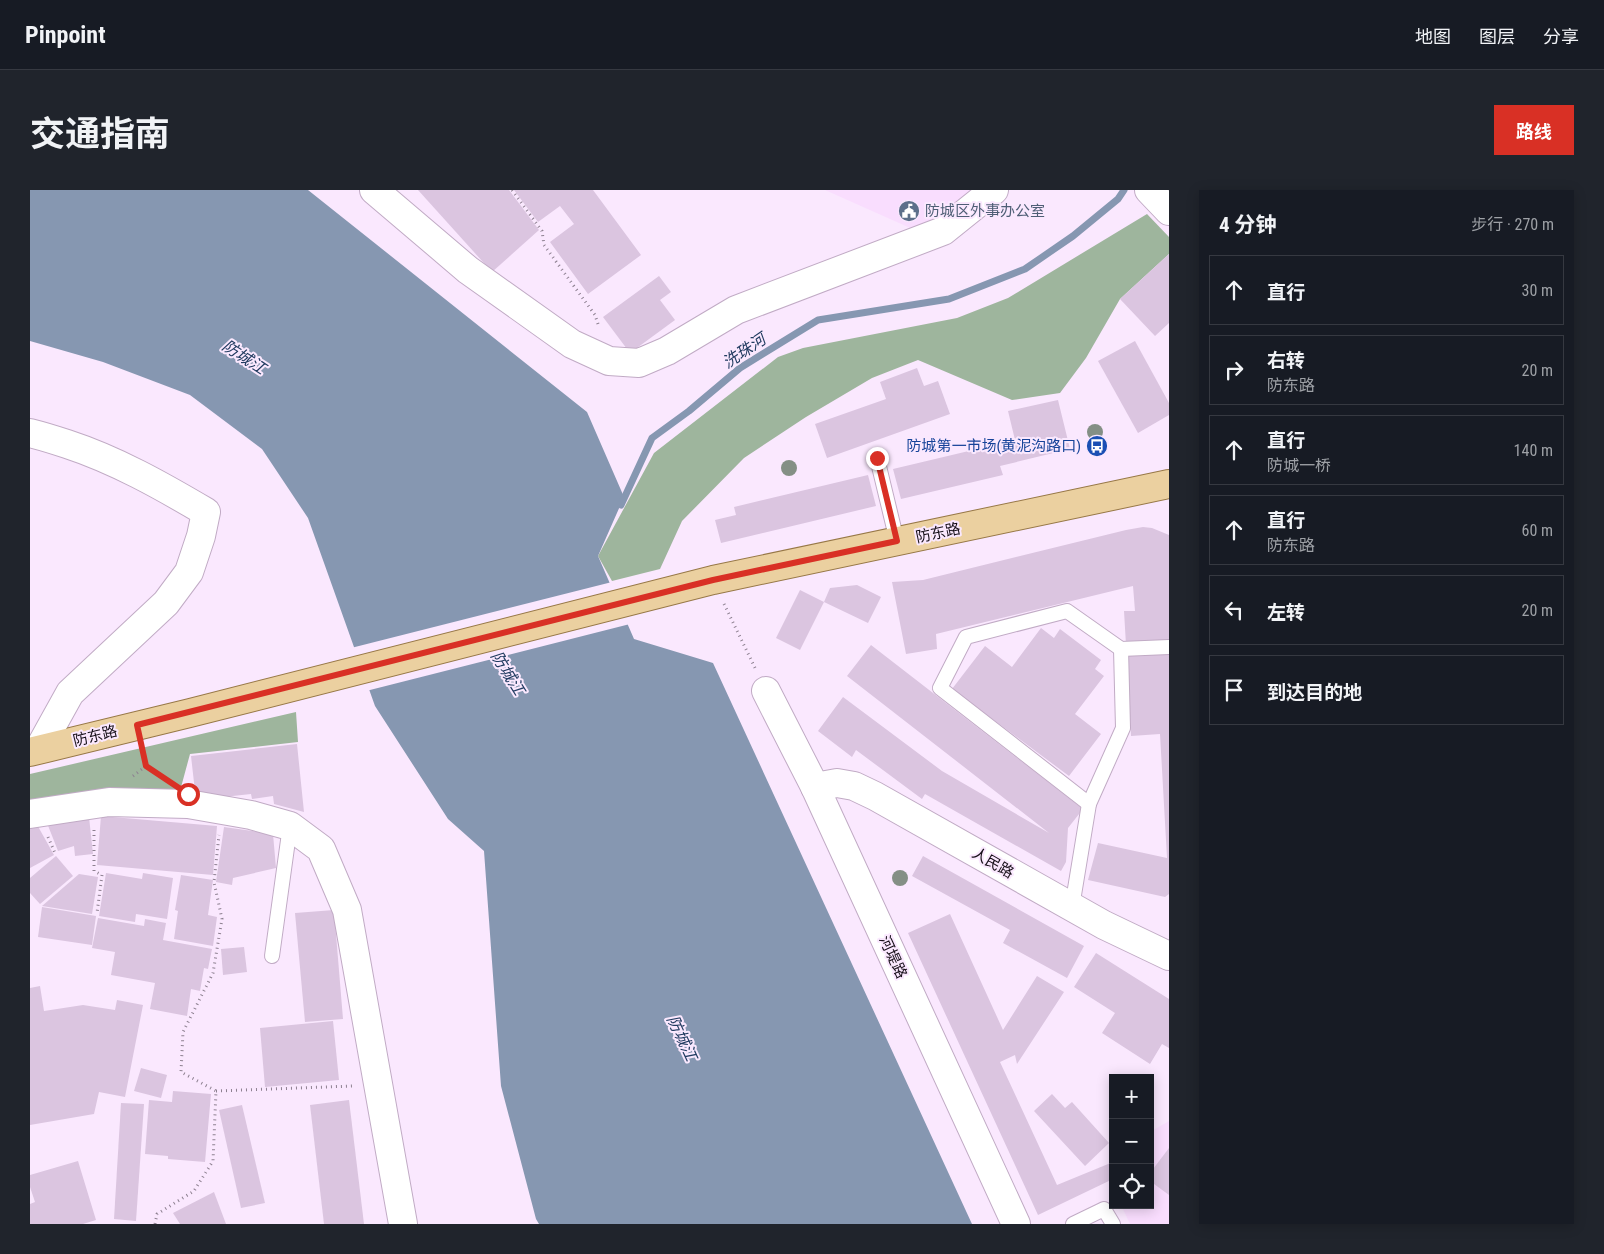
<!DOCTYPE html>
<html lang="zh">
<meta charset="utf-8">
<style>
:root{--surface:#171b24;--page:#20242c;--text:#f1f3f6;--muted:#9ea1a6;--line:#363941;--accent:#d93025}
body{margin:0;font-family:"Roboto Condensed","Noto Sans SC",sans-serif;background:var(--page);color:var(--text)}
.controls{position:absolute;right:15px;bottom:15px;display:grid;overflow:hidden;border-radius:0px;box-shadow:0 2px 12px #0003}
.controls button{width:45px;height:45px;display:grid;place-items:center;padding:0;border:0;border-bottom:1px solid var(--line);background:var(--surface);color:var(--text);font:25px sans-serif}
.stop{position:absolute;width:15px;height:15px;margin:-11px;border:4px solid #d93025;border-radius:50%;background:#fff}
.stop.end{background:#d93025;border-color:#fff;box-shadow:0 1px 5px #0008}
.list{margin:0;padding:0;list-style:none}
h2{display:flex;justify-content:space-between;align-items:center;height:65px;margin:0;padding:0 20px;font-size:21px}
h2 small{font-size:16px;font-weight:400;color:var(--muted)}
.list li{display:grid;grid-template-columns:32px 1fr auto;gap:15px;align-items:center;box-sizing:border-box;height:70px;margin:0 10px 10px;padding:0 10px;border:1px solid var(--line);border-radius:0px}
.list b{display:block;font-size:19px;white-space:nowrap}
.list p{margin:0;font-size:16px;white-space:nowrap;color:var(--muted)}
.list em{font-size:16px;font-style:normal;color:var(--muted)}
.icon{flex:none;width:28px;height:28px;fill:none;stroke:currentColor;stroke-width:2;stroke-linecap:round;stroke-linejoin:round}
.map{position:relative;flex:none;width:1139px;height:1034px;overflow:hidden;border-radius:0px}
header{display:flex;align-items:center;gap:30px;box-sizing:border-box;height:70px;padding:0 25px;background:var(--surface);border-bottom:1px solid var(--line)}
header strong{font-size:24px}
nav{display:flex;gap:28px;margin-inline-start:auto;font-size:18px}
.intro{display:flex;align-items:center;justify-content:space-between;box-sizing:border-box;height:120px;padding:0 30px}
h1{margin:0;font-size:35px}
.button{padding:12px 22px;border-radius:0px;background:var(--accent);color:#fff;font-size:18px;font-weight:700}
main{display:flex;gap:30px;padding:0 30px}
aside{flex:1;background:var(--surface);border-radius:0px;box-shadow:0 2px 12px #0003}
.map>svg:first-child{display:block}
.built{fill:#f9ddfe}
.forest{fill:#9eb59d}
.water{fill:#8697b1}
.pier{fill:#fae8fe}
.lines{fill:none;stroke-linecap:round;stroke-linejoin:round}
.stream{stroke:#8697b1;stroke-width:7}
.building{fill:#dbc5e0}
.service-casing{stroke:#c1abc5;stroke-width:16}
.minor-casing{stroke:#c1abc5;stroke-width:30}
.primary-casing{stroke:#977847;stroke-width:30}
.path{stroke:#8d8090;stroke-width:3;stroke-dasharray:1 4;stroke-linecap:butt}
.service{stroke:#fff;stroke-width:14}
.minor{stroke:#fff;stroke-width:28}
.primary{stroke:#ebd0a0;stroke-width:28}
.tree{fill:#848f85}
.route{stroke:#d93025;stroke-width:6}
.labels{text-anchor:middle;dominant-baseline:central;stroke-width:4;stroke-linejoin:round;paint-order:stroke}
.service-label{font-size:15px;fill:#4e5e75;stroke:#fae8fe;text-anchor:start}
.transit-label{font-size:15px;fill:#164399;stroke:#fae8fe;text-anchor:end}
.street-label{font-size:15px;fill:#160f18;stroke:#fae8fe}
.water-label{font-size:16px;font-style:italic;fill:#213b60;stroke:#fae8fe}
</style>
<header>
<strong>Pinpoint</strong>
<nav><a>地图</a><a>图层</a><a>分享</a></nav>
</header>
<div class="intro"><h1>交通指南</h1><a class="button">路线</a></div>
<main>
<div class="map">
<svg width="1139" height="1034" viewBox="0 0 1139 1034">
<rect width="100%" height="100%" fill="#fae8fe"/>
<g class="built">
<polygon points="795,0 948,0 887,41"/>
<polygon points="1139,931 1139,1034 1100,1034 1091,1015 1120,1015 1120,942"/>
</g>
<g class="forest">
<polygon points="1117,24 1139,47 1139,64 1090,109 1056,168 1030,203 982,210 888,170 842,188 776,227 714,268 652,331 630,379 582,391 568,366 624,263 748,167 773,158 927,128 978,108"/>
<polygon points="266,522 268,552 160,564 150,601 0,612 0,584"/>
</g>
<polygon class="water" points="0,0 278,0 557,222 594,307 568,366 604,449 683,473 942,1034 509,1034 506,1029 471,896 454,661 418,629 345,516 278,328 232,259 160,205 73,172 0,151"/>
<polygon class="pier" points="582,392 600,434 336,501 321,458"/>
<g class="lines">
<polyline class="stream" points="591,315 622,248 659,221 710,178 788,130 919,109 995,79 1043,46 1088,9 1094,0"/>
</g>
<g class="building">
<polygon points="388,0 479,0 509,40 462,82"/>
<polygon points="484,0 563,0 611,65 558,104 520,52 544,34 530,16 508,32"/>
<polygon points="1139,64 1139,133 1125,146 1090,109"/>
<polygon points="629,86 641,102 630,110 645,130 600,163 573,127"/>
<polygon points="1105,151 1139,213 1139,225 1108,243 1068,171"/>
<polygon points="887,178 894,196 908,191 920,224 797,268 785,234 856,209 850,192"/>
<polygon points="1028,210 1040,259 970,276 973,285 871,309 863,279 985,250 978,221"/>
<polygon points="838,285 846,316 691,353 685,330 706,325 704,317"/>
<polygon points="1113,337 1122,338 1139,345 1139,452 1096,455 1094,421 1105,421 1103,396 906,444 907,459 876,464 862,392 893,390 1096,340"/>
<polygon points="827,395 851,407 838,433 794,412 770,460 746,448 770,400 794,412 800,398"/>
<polygon points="1011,438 1024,448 1030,439 1071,470 1065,479 1074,486 1045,524 1071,544 1039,586 922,499 955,456 982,477"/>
<polygon points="841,455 1053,619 1038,638 1036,672 1031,681 895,604 892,609 826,560 822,567 788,541 813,507 912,581 1019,643 817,486"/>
<polygon points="1139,460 1139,704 1135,707 1058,690 1068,653 1137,668 1130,544 1101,546 1097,462"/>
<polygon points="267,554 274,622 244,614 243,606 222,609 221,604 166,610 161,566"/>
<polygon points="71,626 187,636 183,685 67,675"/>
<polygon points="59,627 63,664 45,666 44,656 28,661 17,633"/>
<polygon points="5,631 24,665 0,678 0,634"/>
<polygon points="194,637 243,644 246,678 203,688 202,695 186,692"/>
<polygon points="26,666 43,686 10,714 0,703 0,688"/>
<polygon points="893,666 1054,756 1037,788 973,753 980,740 882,686"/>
<polygon points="76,683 112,689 113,683 143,688 137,729 106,724 105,732 69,726"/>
<polygon points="49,684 68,687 62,724 12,716"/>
<polygon points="151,685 183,690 178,725 187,727 183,756 144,749 148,721 145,720"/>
<polygon points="12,717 66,726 62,755 8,747"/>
<polygon points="304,720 313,829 275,832 265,723"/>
<polygon points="920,724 973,840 1007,786 1034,802 987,874 985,865 970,872 1027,995 1083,972 1083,989 1008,1025 878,743"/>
<polygon points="68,728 114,736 115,729 136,733 133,750 182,759 178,779 174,778 170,801 161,799 157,826 120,819 125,793 81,785 85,762 62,758"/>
<polygon points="214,757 217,782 193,785 191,759"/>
<polygon points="1066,763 1139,809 1139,858 1132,854 1120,874 1072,843 1085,823 1044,797"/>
<polygon points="10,796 14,821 53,815 85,820 87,810 113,815 95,907 69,902 64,924 0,935 0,798"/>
<polygon points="303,831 309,890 235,897 230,838"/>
<polygon points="111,878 137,885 131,908 104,901"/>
<polygon points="143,901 181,904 175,972 138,969 138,966 115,964 119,910 142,912"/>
<polygon points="1022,904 1035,918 1042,912 1079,953 1055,976 1004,921"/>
<polygon points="319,910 334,1034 294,1034 280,915"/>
<polygon points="91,913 114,914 106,1031 84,1029"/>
<polygon points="212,915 235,1013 211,1018 189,920"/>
<polygon points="1139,958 1139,1005 1120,991 1120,983"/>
<polygon points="48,971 66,1030 53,1034 0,1034 0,1014 5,1012 0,997 0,985"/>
<polygon points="184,1002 196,1034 150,1034 143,1023"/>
</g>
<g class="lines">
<g class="service-casing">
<g id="service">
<polyline points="847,268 867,351"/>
<polyline points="1059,614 910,498 936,447 1037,421 1091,459 1139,457"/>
<polyline points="1042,717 1059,614 1093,538 1091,459"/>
<polyline points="242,766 260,636"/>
<polyline points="1043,1034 1074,1019 1083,1034"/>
</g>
</g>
<g class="minor-casing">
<g id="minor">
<polyline points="344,0 438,80 542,154 579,171 609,173 637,161 706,120 913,41 964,0"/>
<polyline points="1119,0 1139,21"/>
<path d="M0,243c12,3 25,7 37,11 49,16 95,42 139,68l-5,24 -12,36 -23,31 -96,90 -31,56"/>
<polyline points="736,501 785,597 986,1034"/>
<polyline points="785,597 807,593 824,596 845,606 1074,735 1139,766"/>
<polyline points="0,624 79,612 158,614 221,625 260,636 291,659 317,720 373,1034"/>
</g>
</g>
<g class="primary-casing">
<polyline id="primary" points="0,562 160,523 683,390 1139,294"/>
</g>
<g class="path">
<polyline points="482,0 512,41 514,55 565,125 569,137"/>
<polyline points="694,414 726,480"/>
<polyline points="113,560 116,576 133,587"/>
<polyline points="103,586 116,576"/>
<polyline points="64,640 64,681 72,685 67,723"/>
<polyline points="18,647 25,663"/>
<polyline points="186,901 323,896"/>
<polyline points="125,1034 127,1024 164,1001 183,971 186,901 151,882 153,842 183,783 192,729 184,692 189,645"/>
</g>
<use href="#service" class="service"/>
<use href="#minor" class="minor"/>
<use href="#primary" class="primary"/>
</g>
<g class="tree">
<circle cx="1065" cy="242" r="8"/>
<circle cx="759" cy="278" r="8"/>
<circle cx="870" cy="688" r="8"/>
</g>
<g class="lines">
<polyline class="route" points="158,604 116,576 107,535 683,390 867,351 847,268"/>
</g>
<defs>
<g id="civic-disc" transform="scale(1.125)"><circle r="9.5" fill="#5c6f8a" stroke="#fae8fe"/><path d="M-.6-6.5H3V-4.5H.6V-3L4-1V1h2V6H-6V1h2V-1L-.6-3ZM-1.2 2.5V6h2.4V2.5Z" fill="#fff"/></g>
<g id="bus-disc" transform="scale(1.125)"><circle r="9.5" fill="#1a4fb4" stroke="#fae8fe"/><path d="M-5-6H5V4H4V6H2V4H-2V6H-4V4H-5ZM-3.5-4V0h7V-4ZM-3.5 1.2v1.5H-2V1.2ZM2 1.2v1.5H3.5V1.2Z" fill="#fff"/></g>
</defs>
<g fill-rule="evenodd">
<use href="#civic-disc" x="879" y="21"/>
<use href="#bus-disc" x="1067" y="256"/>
</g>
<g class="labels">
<g class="service-label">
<text x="895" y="21">防城区外事办公室</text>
</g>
<g class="transit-label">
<text x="1051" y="256">防城第一市场(黄泥沟路口)</text>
</g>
<g class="street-label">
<text transform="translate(908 343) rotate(-12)">防东路</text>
<text transform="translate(65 546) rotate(-14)">防东路</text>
<text transform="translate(963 673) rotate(30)">人民路</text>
<text transform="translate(863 767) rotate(65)">河堤路</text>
</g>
<g class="water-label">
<text transform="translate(714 161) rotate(-34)">洗珠河</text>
<text transform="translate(214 167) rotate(33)">防城江</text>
<text transform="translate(478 483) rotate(58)">防城江</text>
<text transform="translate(652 848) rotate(65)">防城江</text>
</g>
</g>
</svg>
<div class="controls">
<button>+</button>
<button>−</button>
<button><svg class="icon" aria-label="locate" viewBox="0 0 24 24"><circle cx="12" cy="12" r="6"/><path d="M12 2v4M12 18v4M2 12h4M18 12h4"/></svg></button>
</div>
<div class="stop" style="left:158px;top:604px"></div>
<div class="stop end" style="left:847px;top:268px"></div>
</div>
<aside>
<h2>4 分钟<small>步行 · 270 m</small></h2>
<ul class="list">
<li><svg class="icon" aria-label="ahead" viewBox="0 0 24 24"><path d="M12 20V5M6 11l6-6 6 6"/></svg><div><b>直行</b></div><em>30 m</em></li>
<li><svg class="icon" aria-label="right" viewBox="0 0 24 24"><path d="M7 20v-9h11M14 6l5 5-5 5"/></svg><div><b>右转</b><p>防东路</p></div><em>20 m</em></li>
<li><svg class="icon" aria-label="ahead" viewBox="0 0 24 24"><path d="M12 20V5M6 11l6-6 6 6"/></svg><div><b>直行</b><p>防城一桥</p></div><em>140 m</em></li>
<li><svg class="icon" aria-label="ahead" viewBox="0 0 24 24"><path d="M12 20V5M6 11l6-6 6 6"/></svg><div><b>直行</b><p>防东路</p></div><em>60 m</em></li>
<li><svg class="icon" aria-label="left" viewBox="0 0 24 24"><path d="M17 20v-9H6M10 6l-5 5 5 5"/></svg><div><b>左转</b></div><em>20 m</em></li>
<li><svg class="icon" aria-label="arrive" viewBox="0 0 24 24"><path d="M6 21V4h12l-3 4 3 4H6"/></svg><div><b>到达目的地</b></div></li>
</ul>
</aside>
</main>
